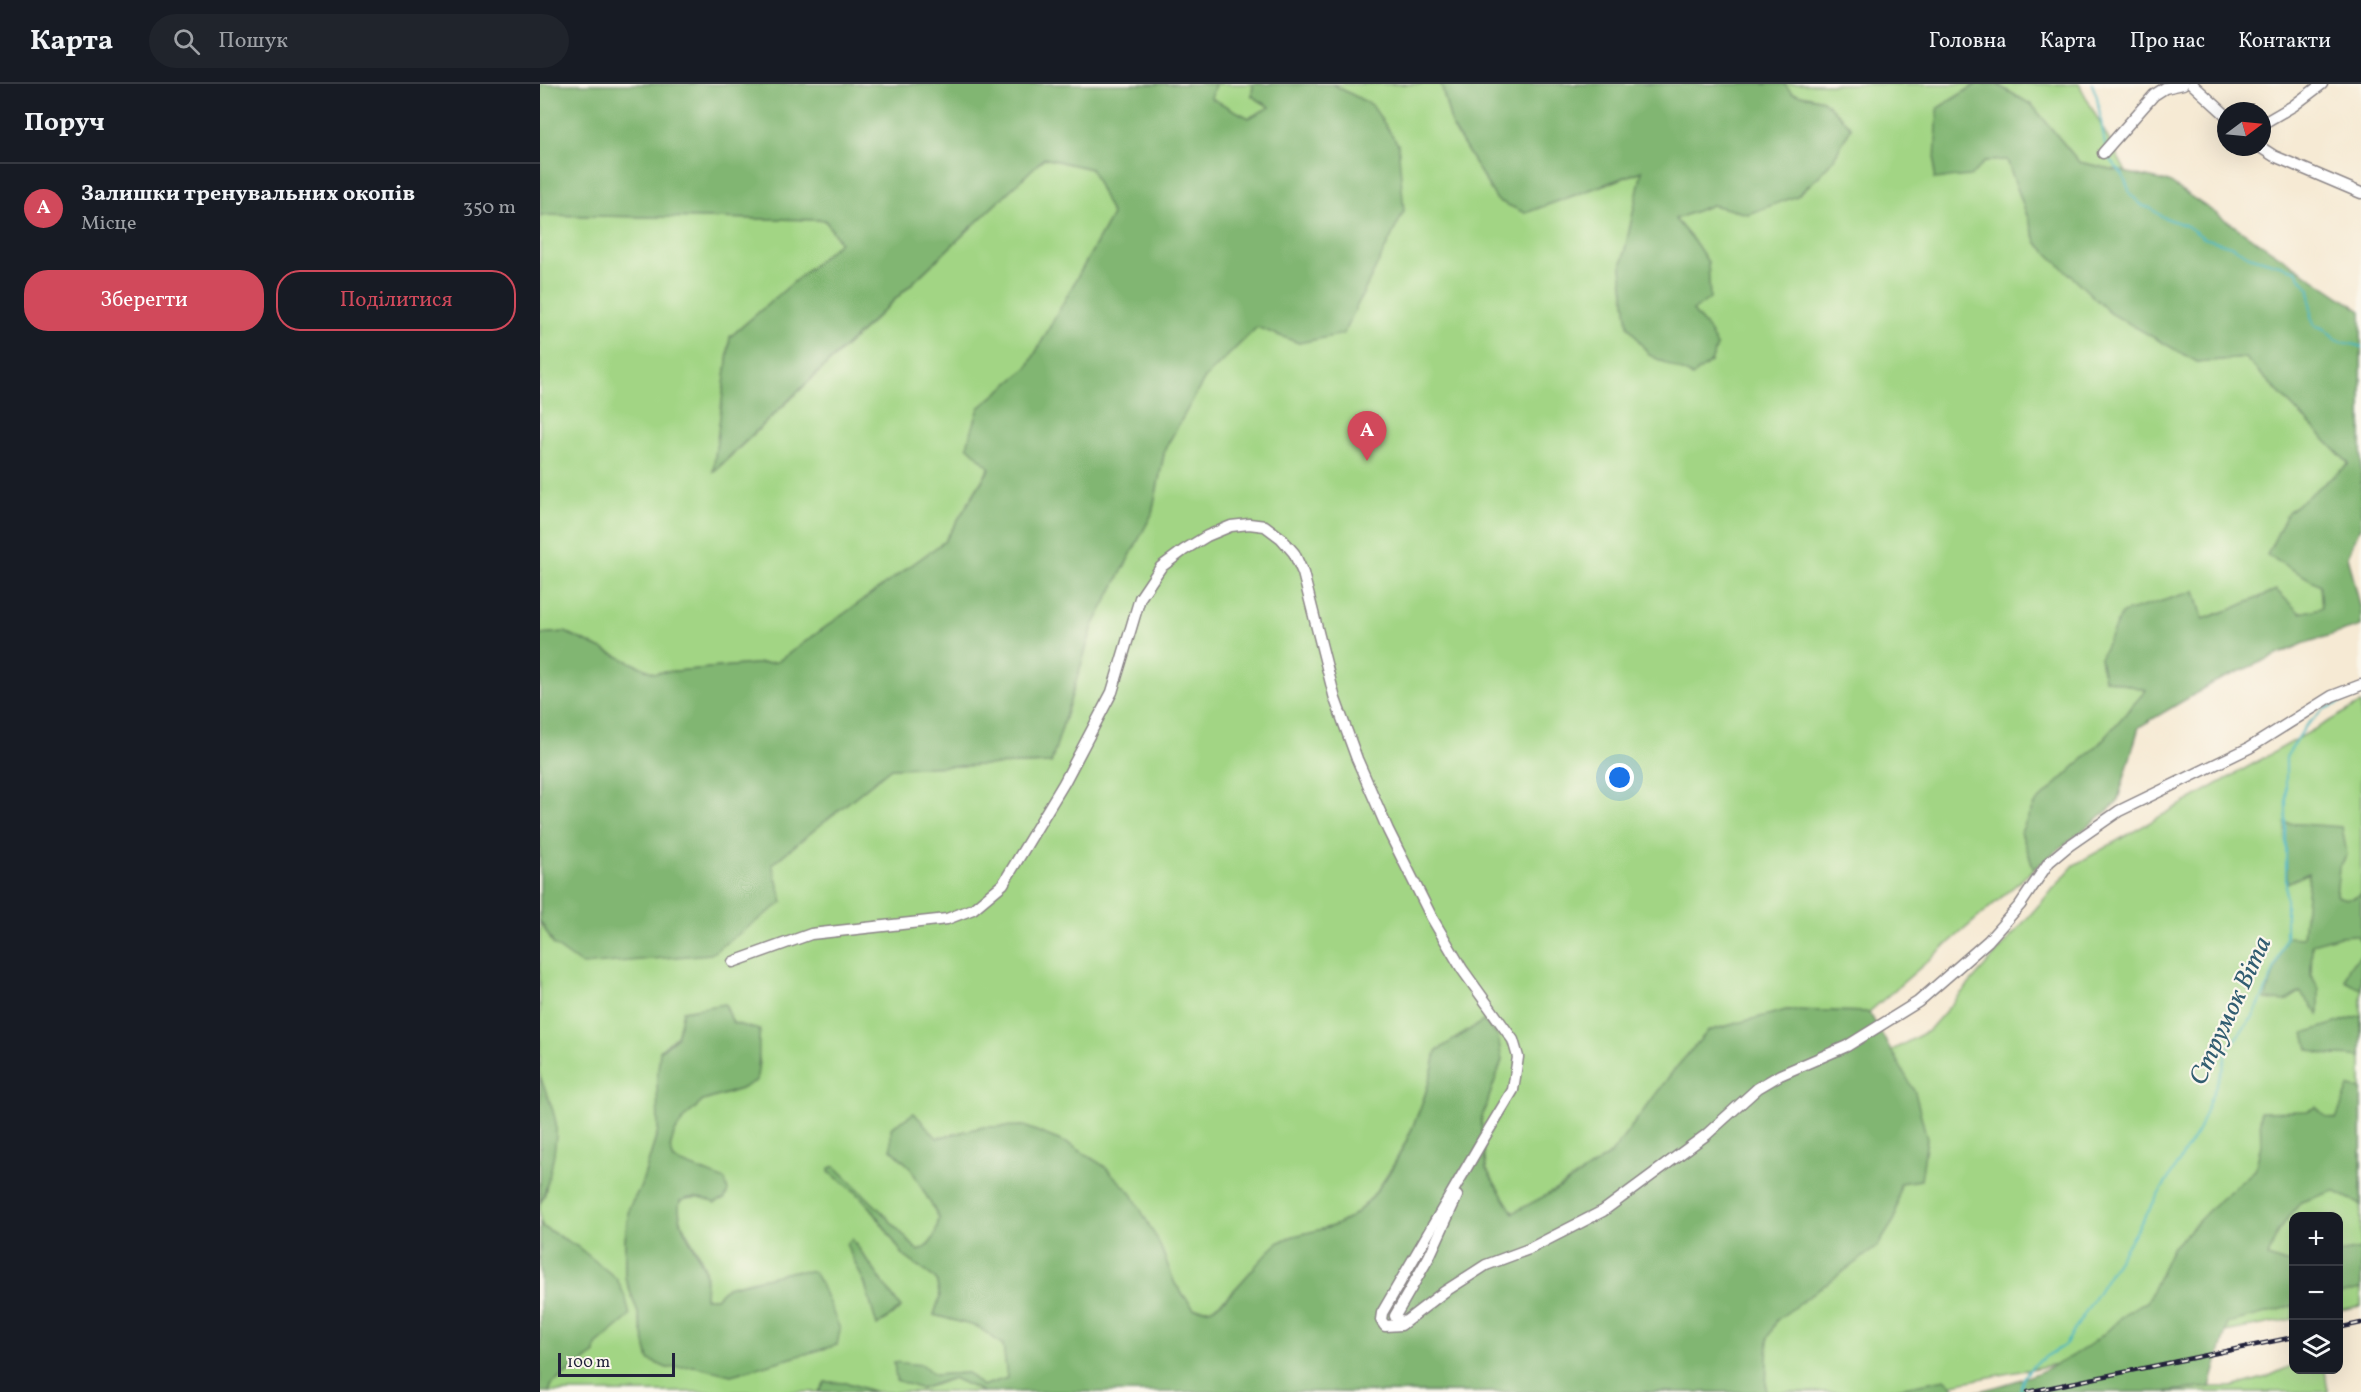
<!DOCTYPE html>
<html lang="uk">
<meta charset="utf-8">
<style>
:root{--surface:#171b24;--page:#20242c;--text:#f1f3f6;--muted:#9ea1a6;--line:#363941;--accent:#d1495b}
body{margin:0;font-family:Vollkorn,serif;background:var(--page);color:var(--text)}
.controls{position:absolute;right:18px;bottom:18px;display:grid;overflow:hidden;border-radius:12px;box-shadow:0 6px 24px #0002}
.controls button{width:54px;height:54px;display:grid;place-items:center;padding:0;border:0;border-bottom:2px solid var(--line);background:var(--surface);color:var(--text);font:30px sans-serif}
.compass{position:absolute;left:1677px;top:18px;width:54px;height:54px;border-radius:50%;background:var(--surface);box-shadow:0 6px 24px #0002;rotate:74deg}
.scale{position:absolute;left:18px;bottom:15px;width:117px;box-sizing:border-box;padding-left:6px;border:3px solid #22223b;border-top:0;font-size:16px;line-height:21px;white-space:nowrap;color:#22223b;-webkit-text-stroke:4px #fbf7ec;paint-order:stroke}
.you{position:absolute;left:1080px;top:694px;width:21px;height:21px;margin:-15px;border:4px solid #fff;border-radius:50%;background:#1a73e8;box-shadow:0 0 0 9px #1a73e833}
.badge{display:grid;place-items:center;width:39px;height:39px;border-radius:50%;background:var(--accent);color:#fff;font-size:20px;font-weight:700}
.pin{position:absolute;translate:-50% -50px;filter:drop-shadow(0 2px 3px #0008)}
.pin::after{content:'';position:absolute;top:32px;width:21px;height:18px;background:inherit;clip-path:polygon(0 0,100% 0,50% 100%)}
.list{margin:0;padding:0;list-style:none}
h2{display:flex;justify-content:space-between;align-items:center;height:78px;margin:0;padding:0 24px;font-size:26px}
h2 small{font-size:20px;font-weight:400;color:var(--muted)}
.list li{display:grid;grid-template-columns:39px 1fr auto;gap:18px;align-items:center;box-sizing:border-box;height:90px;padding:0 24px;border-top:2px solid var(--line)}
.list b{display:block;font-size:22px;white-space:nowrap}
.list p{margin:0;font-size:20px;white-space:nowrap;color:var(--muted)}
.list em{font-size:20px;font-style:normal;color:var(--muted)}
.actions{display:flex;gap:12px;padding:18px 24px}
.actions a{flex:1;padding:14px 0;border:2px solid var(--accent);border-radius:24px;text-align:center;font-size:21px;color:var(--accent)}
.actions .main{background:var(--accent);color:#fff}
.icon{flex:none;width:33px;height:33px;fill:none;stroke:currentColor;stroke-width:2;stroke-linecap:round;stroke-linejoin:round}
.map{position:relative;flex:none;width:1821px;height:1308px;overflow:hidden}
header{display:flex;align-items:center;gap:36px;box-sizing:border-box;height:84px;padding:0 30px;background:var(--surface);border-bottom:2px solid var(--line)}
header strong{font-size:28px}
nav{display:flex;gap:33px;margin-inline-start:auto;font-size:21px}
.search{width:420px;height:54px;background:var(--page);display:flex;align-items:center;gap:15px;box-sizing:border-box;padding:0 21px;border-radius:33px;color:var(--muted);font-size:22px}
main{display:flex}
aside{flex:1;background:var(--surface)}
.map>svg:first-child{display:block}
.green{fill:#a2d584;stroke:#627c60;stroke-width:1.5;fill-rule:evenodd}
.forest{fill:#81b672;stroke:#526c56;stroke-width:1.5}
.lines{fill:none;stroke-linecap:round;stroke-linejoin:round}
.stream{stroke:#47b6c1;stroke-width:2}
.minor-casing{stroke:#8c8688;stroke-width:13}
.minor{stroke:#fff;stroke-width:10}
.rail-casing{stroke:#22223b;stroke-width:4.5}
.rail{stroke:#fbf7ec;stroke-width:2;stroke-dasharray:7;stroke-linecap:butt}
.labels{text-anchor:middle;dominant-baseline:central;stroke-width:4.5;stroke-linejoin:round;paint-order:stroke}
.water-label{font-size:26px;font-style:italic;fill:#315d71;stroke:#fbf7ec}
</style>
<header>
<strong>Карта</strong>
<div class="search"><svg class="icon" aria-label="search" viewBox="0 0 24 24"><circle cx="10" cy="10" r="6"/><path d="M15 15l6 6"/></svg>Пошук</div>
<nav><a>Головна</a><a>Карта</a><a>Про нас</a><a>Контакти</a></nav>
</header>
<main>
<aside>
<h2>Поруч<small></small></h2>
<ul class="list">
<li><span class="badge">A</span><div><b>Залишки тренувальних окопів</b><p>Місце</p></div><em>350 m</em></li>
</ul>
<div class="actions"><a class="main">Зберегти</a><a>Поділитися</a></div>
</aside>
<div class="map">
<svg width="1821" height="1308" viewBox="0 0 1821 1308">
<rect width="100%" height="100%" fill="#fbf7ec"/>
<filter id="ink" filterUnits="userSpaceOnUse"><feTurbulence type="fractalNoise" baseFrequency=".0167" numOctaves="2"/><feDisplacementMap in="SourceGraphic" scale="12" xChannelSelector="R" yChannelSelector="G"/><feConvolveMatrix kernelMatrix="1 2 1 2 8 2 1 2 1" color-interpolation-filters="sRGB"/></filter>
<filter id="wash" filterUnits="userSpaceOnUse"><feTurbulence type="fractalNoise" baseFrequency=".008" numOctaves="4" result="noise"/><feDisplacementMap in="SourceGraphic" scale="24" xChannelSelector="R" yChannelSelector="G"/><feGaussianBlur stdDeviation="1.35" result="paint"/><feColorMatrix in="noise" values="0 0 0 0 0 0 0 0 0 0 0 0 0 0 0 0 0 1.4 0 .05"/><feComposite in="paint" operator="in"/></filter>
<g filter="url(#wash)">
<rect width="100%" height="100%" fill="#f6ead4"/>
<g class="green">
<polygon points="675,0 713,0 712,12 730,23 709,34 670,14"/>
<path d="M792,0h109l11,42 45,74 28,13 118,-42 -22,97 87,61 -16,-18 5,-66 -22,-26 37,-14 36,9 71,-38 15,-18 17,-30 -28,-28 -31,-7 -8,-9h193l-39,24 47,53 22,-1 30,83 160,119 48,-4 104,106 -61,48 32,73 2,23 -22,5 -68,-4 -29,10 -8,-28 -48,99 -126,142 13,37 -165,143 -83,-2 -112,60 -63,84 -55,36 -43,24 -27,-45 -5,-49 21,-60 -66,-9c-7,49 -50,153 -98,173 -17,8 -47,9 -61,20 -17,14 -48,57 -65,64 -5,2 -13,1 -18,1l-19,-25 -16,-41 -176,-116 -92,22 19,18 29,51c-3,15 -5,27 -21,33l-36,-39 -52,-40 27,21 14,15 33,48 32,23 4,18 -6,18 45,12 24,18 5,33 -26,8 -14,-13 -34,2 -12,14 31,-11 30,14h-108l-27,-9 -23,-1 -6,10h-270l3,-8 43,-31 -17,-106 -35,-20 -3,-6v-17l5,-10 10,-50 1,-21 -16,-47v-155l14,24 218,-81 119,-96 160,-5 42,-137 59,-112 13,-65 40,-71 52,-51 42,16 73,-238zM185,920l8,19 27,8 -3,18 3,15 -19,25 -38,12 -19,17 -10,16 -4,14 4,12 41,43c-13,-5 -21,-8 -35,-2 -6,26 20,45 25,69 2,8 0,19 0,28h11l11,-11 67,-16 43,74 -106,30 -37,-10 -27,3 -18,-8 -11,-47 -13,-36v-37l4,-32 12,-22 17,-55 2,-80 46,-43zM312,1155l49,69 -24,17z"/>
<polygon points="1456,0 1539,0 1586,88 1539,78 1492,21"/>
<polygon points="504,74 552,85 572,131 487,284 439,324 450,383 405,457 237,578 114,589 25,548 0,550 0,131 285,136 300,159 190,253 174,388"/>
<polygon points="1821,619 1821,1222 1799,1226 1798,1132 1754,1132 1753,1235 1371,1308 798,1308 1228,1032 1388,947 1534,781"/>
<polygon points="1753,1281 1754,1286 1785,1286 1788,1308 1622,1308 1670,1303 1692,1303 1727,1293"/>
</g>
<g class="forest">
<polygon points="0,0 675,0 671,14 709,34 730,23 712,12 713,0 792,0 832,21 858,60 864,127 803,250 759,259 717,243 665,294 625,365 612,430 553,542 511,679 351,684 232,780 243,818 171,870 42,881 14,861 0,837 0,550 25,548 114,589 237,578 405,457 450,384 427,362 439,324 487,284 572,131 551,85 504,74 173,388 190,253 300,158 285,136 0,131"/>
<polygon points="901,0 1244,0 1252,9 1283,16 1311,43 1294,74 1279,92 1257,112 1208,130 1172,121 1135,135 1157,161 1168,178 1170,214 1153,227 1168,245 1177,262 1171,278 1152,292 1109,271 1088,242 1081,184 1102,87 985,129 957,116 912,42"/>
<polygon points="1437,0 1456,0 1492,21 1539,78 1629,98 1821,227 1821,441 1808,472 1821,526 1821,542 1765,559 1675,598 1599,643 1577,719 1494,785 1481,748 1494,721 1560,659 1606,606 1564,595 1560,574 1582,529 1655,507 1663,535 1692,525 1736,506 1760,529 1782,524 1780,501 1727,471 1748,428 1809,380 1705,274 1657,278 1570,229 1497,159 1467,76 1445,77 1431,92 1394,95 1398,24"/>
<path d="M1745,739l57,4 5,28 -8,13 -3,27c9,5 17,6 25,-2v49l-5,-7 -16,1 -28,8 -1,31 8,14v26l-19,-23 -14,9 -21,-2 21,-62 17,1 6,-65 -22,10z"/>
<polygon points="1821,871 1821,905 1805,897 1809,883"/>
<path d="M185,920l8,19 27,7c-3,18 1,33 -4,51l-15,8 -38,12 -19,17 -10,16 -4,14 4,12 51,20 3,11 -3,8 -10,4c-13,-5 -21,-8 -35,-2 -6,25 17,46 24,68 3,8 1,20 1,29h11l11,-11 67,-16 20,1 7,12 19,45 -3,16 -106,30 -37,-9 -27,2 -18,-8 -11,-47 -13,-36v-37l4,-32 12,-22 17,-55 -1,-51 3,-29 17,-14 6,-26z"/>
<path d="M1246,926l83,2 46,80 12,47 -6,41 -21,3 -5,36 -17,27 -101,74 -9,18 -2,54h-783l-30,-14 -32,11 -25,-9 -2,-18 29,3 11,10 34,-2 14,13 25,-8 -4,-33 -25,-18 -44,-12 6,-18 -4,-18 -32,-23 -33,-48 -14,-15 -28,-21v-4l6,-2 47,46 36,39c16,-6 18,-18 21,-33l-29,-51 -19,-18v-21l23,-15 23,25 46,-11 41,-1 47,19 33,21 28,28 27,49 16,41 19,25c5,0 13,1 18,-1 18,-7 47,-50 65,-64 14,-11 44,-12 61,-20 49,-20 91,-124 98,-173l47,-30 15,15 4,24 -21,60 5,49 27,44 43,-23 55,-36 63,-84 34,-39z"/>
<path d="M1821,931v42c-18,-3 -37,0 -53,-8l-4,-16z"/>
<path d="M0,992c5,15 15,34 16,49 1,22 -7,59 -16,79z"/>
<path d="M1809,1003l12,2v116l-27,-14 -33,11 -23,29 -10,26 17,6 8,-1v44l-65,17 -18,64 -48,5h-187c45,-10 89,-26 125,-55 18,-14 25,-28 47,-35l25,-54 43,-44 40,-34 6,-25 -1,-33 47,-1 9,-4 9,9 11,3z"/>
<polygon points="0,1137 3,1143 38,1163 77,1195 86,1215 90,1232 56,1261 55,1269 12,1300 9,1308 0,1308"/>
<polygon points="312,1155 361,1224 337,1242 325,1200 306,1160"/>
<polygon points="1821,1165 1821,1205 1799,1210 1799,1169"/>
<polygon points="1405,1295 1419,1308 1338,1308"/>
<polygon points="285,1298 308,1299 335,1308 279,1308"/>
</g>
<g class="lines">
<g class="stream">
<polyline points="1552,0 1557,13 1565,61"/>
<path d="M1568,70l2,6 13,15 8,20 12,11 7,2 13,9 24,9 17,12 27,8 18,10 47,14 4,8 10,11 1,28 4,9c11,1 13,8 21,14 7,4 17,3 25,7"/>
<path d="M1480,1308c2,-25 25,-35 45,-47l133,-214 25,-64 4,-18 26,-32 17,-36 16,-44v-180l19,-30 19,-18 37,-15"/>
</g>
</g>
</g>
<g filter="url(#ink)">
<g class="lines">
<g class="minor-casing">
<g id="minor">
<polyline points="1652,0 1686,31"/>
<polyline points="1722,40 1753,22 1782,0"/>
<polyline points="1720,63 1734,72 1821,109"/>
<polyline points="1563,69 1614,11 1625,4 1643,0"/>
<polyline points="193,878 271,850 407,835 433,825 463,800 524,699 572,608 600,514 621,483 644,466 667,452 691,442 709,440 725,442 741,454 754,469 763,489 795,615 817,675 848,746 892,834 922,885 973,956 978,973 973,1006 942,1057 842,1229 841,1236 845,1242 861,1241 904,1208 946,1181 989,1165 1063,1127 1166,1051 1218,1004 1240,991 1307,962 1378,918 1448,857 1480,821 1509,778 1527,763 1579,727 1709,664 1792,612 1821,601"/>
<polyline points="864,1238 857,1236 855,1232 889,1173 917,1112"/>
</g>
</g>
<use href="#minor" class="minor"/>
<g class="rail-casing">
<g id="rail">
<polyline points="1798,1244 1821,1239"/>
<polyline points="1488,1308 1754,1253"/>
</g>
</g>
<use href="#rail" class="rail"/>
</g>
</g>
<g class="labels">
<g class="water-label">
<text transform="translate(1691 927) rotate(-65)">Струмок Віта</text>
</g>
</g>
</svg>
<div class="controls">
<button>+</button>
<button>−</button>
<button><svg class="icon" aria-label="layers" viewBox="0 0 24 24"><path d="M12 4l9 5-9 5-9-5zM3 14l9 5 9-5"/></svg></button>
</div>
<svg class="compass" viewBox="-18 -18 36 36"><path d="M0-13l5 13h-10z" fill="#e53935"/><path d="M0 13l5-13h-10z" fill="#9ea1a6"/></svg>
<div class="scale">100 m</div>
<div class="you"></div>
<div class="pin badge" style="left:827px;top:377px">A</div>
</div>
</main>
